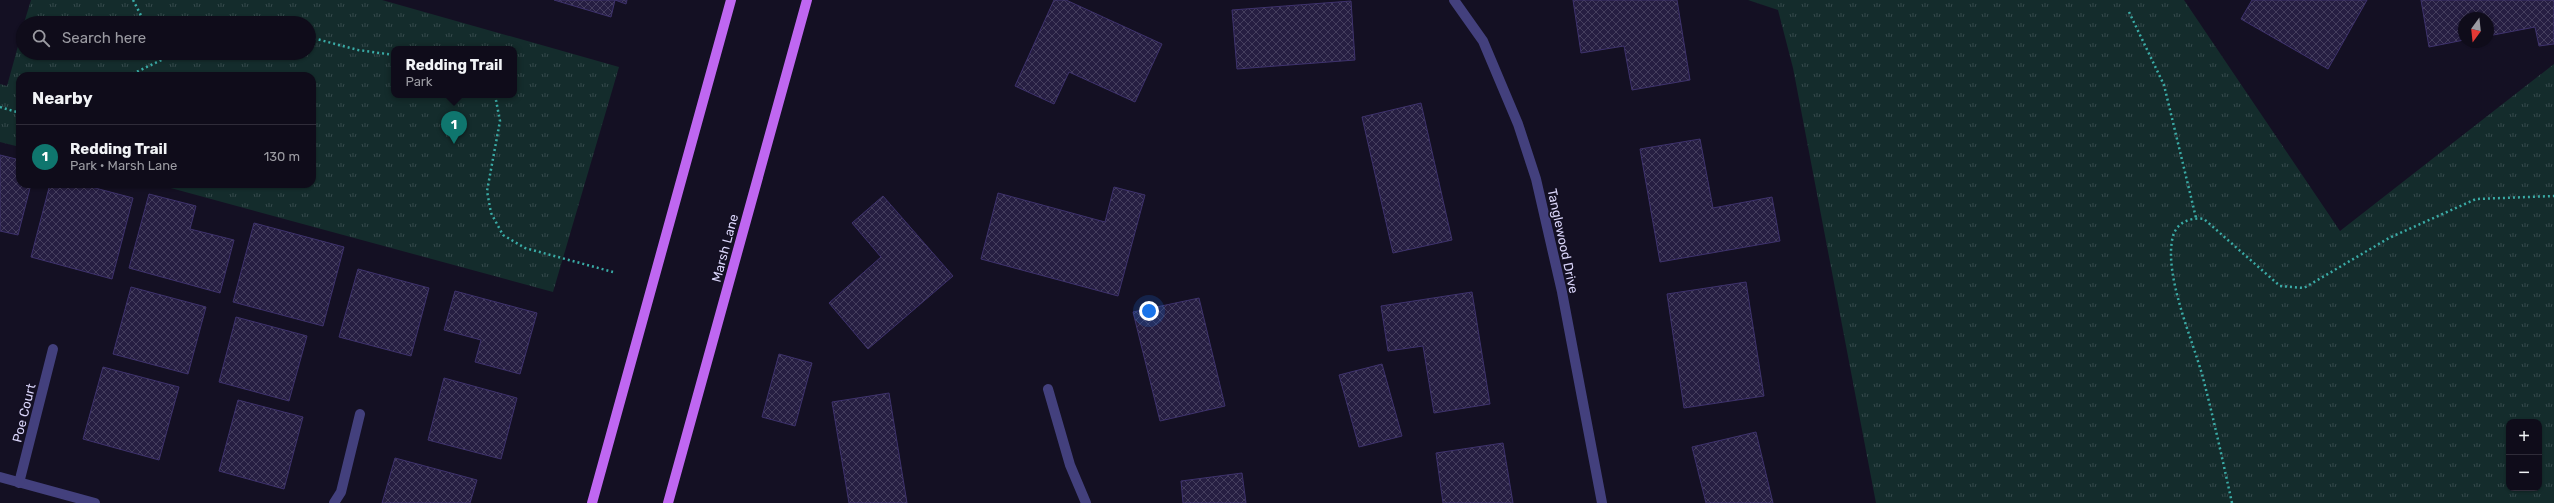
<!DOCTYPE html>
<meta charset="utf-8">
<style>
:root{--surface:#0f0c1a;--page:#1d1a27;--text:#f1f3f6;--muted:#9b9ba2;--line:#2f2c39;--accent:#0f766e}
body{margin:0;font-family:Rubik,sans-serif;background:var(--page);color:var(--text)}
.controls{position:absolute;right:12px;bottom:12px;display:grid;overflow:hidden;border-radius:8px;box-shadow:0 1px 3px #0004}
.controls button{width:36px;height:36px;display:grid;place-items:center;padding:0;border:0;border-bottom:1px solid var(--line);background:var(--surface);color:var(--text);font:20px sans-serif}
.compass{position:absolute;left:2458px;top:12px;width:36px;height:36px;border-radius:50%;background:var(--surface);box-shadow:0 1px 3px #0004;rotate:195deg}
.you{position:absolute;left:1149px;top:311px;width:14px;height:14px;margin:-10px;border:3px solid #fff;border-radius:50%;background:#1a73e8;box-shadow:0 0 0 6px #1a73e833}
.badge{display:grid;place-items:center;width:26px;height:26px;border-radius:50%;background:var(--accent);color:#fff;font-size:13px;font-weight:700}
.pin{position:absolute;translate:-50% -33px;filter:drop-shadow(0 1px 2px #0008)}
.pin::after{content:'';position:absolute;top:21px;width:14px;height:12px;background:inherit;clip-path:polygon(0 0,100% 0,50% 100%)}
.popup{position:absolute;left:391px;top:46px;width:126px;height:52px;box-sizing:border-box;display:grid;place-content:center;border-radius:8px;background:var(--surface);filter:drop-shadow(0 1px 3px #0005);font-size:13px;white-space:nowrap;color:var(--muted)}
.popup b{font-size:15px;color:var(--text)}
.popup::after{content:'';position:absolute;left:50%;top:100%;margin-left:-8px;border:8px solid transparent;border-top-color:var(--surface)}
.list{margin:0;padding:0;list-style:none}
h2{display:flex;justify-content:space-between;align-items:center;height:52px;margin:0;padding:0 16px;font-size:17px}
h2 small{font-size:13px;font-weight:400;color:var(--muted)}
.list li{display:grid;grid-template-columns:26px 1fr auto;gap:12px;align-items:center;box-sizing:border-box;height:64px;padding:0 16px;border-top:1px solid var(--line)}
.list b{display:block;font-size:15px;white-space:nowrap}
.list p{margin:0;font-size:13px;white-space:nowrap;color:var(--muted)}
.list em{font-size:13px;font-style:normal;color:var(--muted)}
.icon{flex:none;width:22px;height:22px;fill:none;stroke:currentColor;stroke-width:2;stroke-linecap:round;stroke-linejoin:round}
.map{position:relative;flex:none;width:2554px;height:503px;overflow:hidden}
.search{position:absolute;background:var(--surface);box-shadow:0 1px 3px #0004;left:16px;top:16px;width:300px;height:44px;display:flex;align-items:center;gap:10px;box-sizing:border-box;padding:0 14px;border-radius:22px;color:var(--muted);font-size:15px}
.panel{position:absolute;background:var(--surface);box-shadow:0 1px 3px #0004;left:16px;top:72px;width:300px;height:116px;border-radius:12px}
.map>svg:first-child{display:block}
.grass{fill:url(#grass-tufts);fill-rule:evenodd}
.building{fill:url(#building-cross-hatch);stroke:#3e326c}
.lines{fill:none;stroke-linecap:round;stroke-linejoin:round}
.path{stroke:#3aaba6;stroke-width:2.5;stroke-dasharray:2 3;stroke-linecap:butt}
.minor{stroke:#43407d;stroke-width:10}
.major{stroke:#bf67f1;stroke-width:10}
.labels{text-anchor:middle;dominant-baseline:central;stroke-width:3.5;stroke-linejoin:round;paint-order:stroke}
.street-label{font-size:13px;fill:#dbd6fb;stroke:#141023}
</style>
<div class="map">
<svg width="2554" height="503" viewBox="0 0 2554 503">
<defs>
<pattern id="grass-tufts" width="24" height="20" patternUnits="userSpaceOnUse"><rect width="24" height="20" fill="#142c2c"/><path d="M3 7l-1-3M5 7V3M7 7l1-3M15 17l-1-3M17 17v-4M19 17l1-3" fill="none" stroke="#364a4c"/></pattern>
<pattern id="building-cross-hatch" width="8" height="8" patternUnits="userSpaceOnUse"><rect width="8" height="8" fill="#261e42"/><path d="M0 0l8 8M0 8l8-8" fill="none" stroke="#453e5e"/></pattern>
</defs>
<rect width="100%" height="100%" fill="#141023"/>
<g class="grass">
<path d="M31,0h351l237,67 -66,225 -397,-108h156v-108h-292v71l-20,-5v-58l7,2 16,-58v25h286v-30h-285zM394,49h120v46h-120z"/>
<path d="M1748,0h436l156,231 214,-167v439h-678l-83,-435 -15,-58zM2509,422h30v66h-30z"/>
</g>
<g class="building">
<polygon points="554,0 627,0 626,4 615,0 611,17"/>
<polygon points="1054,0 1066,0 1162,44 1135,102 1069,72 1054,104 1015,86"/>
<polygon points="1573,0 1677,0 1690,80 1632,90 1624,46 1581,53"/>
<polygon points="2252,0 2367,0 2328,69 2241,19"/>
<polygon points="2421,0 2554,0 2554,44 2539,46 2535,27 2488,36 2488,18 2464,18 2464,40 2429,47"/>
<polygon points="1351,1 1355,60 1237,69 1232,10"/>
<polygon points="1421,103 1452,240 1393,253 1362,117"/>
<polygon points="1700,139 1713,208 1772,197 1780,241 1660,262 1640,149"/>
<polygon points="0,155 20,160 20,184 31,184 18,235 0,231"/>
<polygon points="50,184 80,184 133,198 112,279 31,257"/>
<polygon points="1114,187 1145,195 1118,296 981,259 998,193 1105,222"/>
<polygon points="149,194 196,206 190,229 234,240 220,293 129,268"/>
<polygon points="883,196 953,276 868,349 829,303 881,257 852,223"/>
<polygon points="254,223 344,247 323,326 233,302"/>
<polygon points="358,269 429,288 411,356 339,337"/>
<polygon points="1746,282 1764,396 1684,408 1667,294"/>
<polygon points="131,287 206,307 188,374 113,354"/>
<polygon points="455,291 537,313 520,374 475,362 481,340 444,330"/>
<polygon points="1472,292 1490,404 1434,413 1423,346 1388,351 1381,306"/>
<polygon points="1199,298 1225,406 1160,421 1133,312"/>
<polygon points="236,317 307,336 289,401 219,382"/>
<polygon points="779,354 812,363 795,426 762,417"/>
<polygon points="1382,364 1402,436 1359,447 1339,375"/>
<polygon points="103,367 179,387 159,460 83,439"/>
<polygon points="444,378 517,398 501,459 428,440"/>
<polygon points="889,393 907,503 849,503 832,402"/>
<polygon points="238,400 303,417 284,489 219,471"/>
<polygon points="1756,432 1773,503 1706,503 1692,447"/>
<polygon points="1503,443 1513,503 1443,503 1436,453"/>
<polygon points="395,458 477,480 470,503 382,503"/>
<polygon points="1242,473 1246,503 1183,503 1181,481"/>
</g>
<g class="lines">
<g class="path">
<polyline points="133,0 145,23"/>
<polyline points="2129,12 2164,85 2196,218"/>
<polyline points="309,37 358,50 394,55"/>
<polyline points="156,53 158,61"/>
<polyline points="128,76 176,53"/>
<polyline points="495,95 500,121 487,191 491,213 503,235 525,248 613,272"/>
<polyline points="0,107 20,113"/>
<path d="M2232,503c-9,-41 -18,-83 -29,-125 -10,-38 -40,-103 -30,-142 4,-14 18,-19 31,-17l76,67 24,2 85,-50 87,-39 78,-3"/>
</g>
<g class="minor">
<polyline points="1454,0 1483,41 1518,124 1536,179 1562,292 1602,503"/>
<polyline points="1048,389 1070,465 1086,503"/>
<polyline points="0,477 95,503"/>
<polyline points="19,483 53,349"/>
<polyline points="334,503 341,492 360,414"/>
</g>
<g class="major">
<polyline points="592,503 731,0"/>
<polyline points="668,503 807,0"/>
</g>
</g>
<g class="labels">
<g class="street-label">
<text transform="translate(1563 241) rotate(78)">Tanglewood Drive</text>
<text transform="translate(725 248) rotate(-75)">Marsh Lane</text>
<text transform="translate(24 413) rotate(-76)">Poe Court</text>
</g>
</g>
</svg>
<div class="controls">
<button>+</button>
<button>−</button>
</div>
<svg class="compass" viewBox="-18 -18 36 36"><path d="M0-13l5 13h-10z" fill="#e53935"/><path d="M0 13l5-13h-10z" fill="#9b9ba2"/></svg>
<div class="you"></div>
<div class="pin badge" style="left:454px;top:144px">1</div>
<div class="popup"><b>Redding Trail</b>Park</div>
<div class="search"><svg class="icon" aria-label="search" viewBox="0 0 24 24"><circle cx="10" cy="10" r="6"/><path d="M15 15l6 6"/></svg>Search here</div>
<section class="panel">
<h2>Nearby<small></small></h2>
<ul class="list">
<li><span class="badge">1</span><div><b>Redding Trail</b><p>Park · Marsh Lane</p></div><em>130 m</em></li>
</ul>
</section>
</div>
